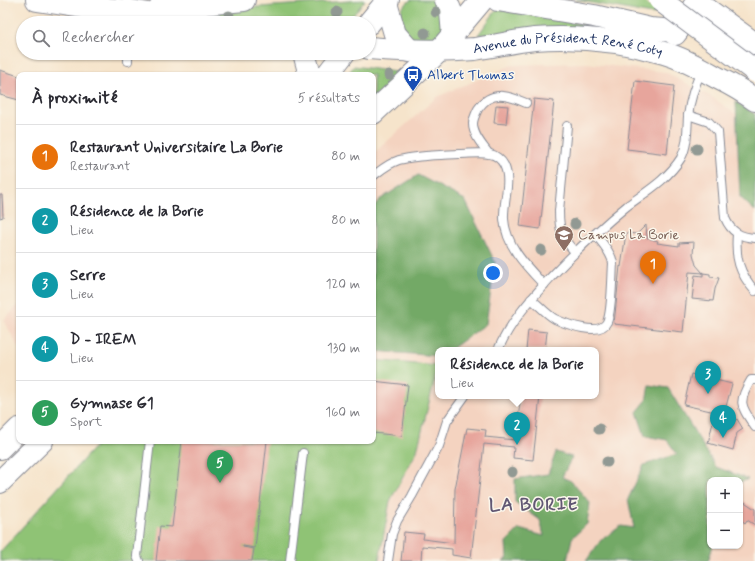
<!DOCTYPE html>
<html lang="fr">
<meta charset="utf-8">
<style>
:root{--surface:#fff;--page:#f2f2f3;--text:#2b2b33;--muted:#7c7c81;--line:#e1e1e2;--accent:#111827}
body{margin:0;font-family:Mynerve,sans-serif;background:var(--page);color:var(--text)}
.controls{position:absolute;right:12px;bottom:12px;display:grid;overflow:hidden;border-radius:8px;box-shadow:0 1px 3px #0004}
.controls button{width:36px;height:36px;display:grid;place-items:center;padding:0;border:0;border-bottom:1px solid var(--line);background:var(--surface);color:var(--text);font:20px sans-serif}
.you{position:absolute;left:493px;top:273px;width:14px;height:14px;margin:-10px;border:3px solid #fff;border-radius:50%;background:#1a73e8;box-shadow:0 0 0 6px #1a73e833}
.badge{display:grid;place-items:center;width:26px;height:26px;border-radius:50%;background:var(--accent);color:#fff;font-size:13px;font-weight:700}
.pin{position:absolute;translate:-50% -33px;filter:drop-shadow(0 1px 2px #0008)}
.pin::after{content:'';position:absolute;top:21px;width:14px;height:12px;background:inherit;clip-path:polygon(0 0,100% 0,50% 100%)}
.popup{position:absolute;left:435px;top:347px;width:164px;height:52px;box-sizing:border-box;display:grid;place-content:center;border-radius:8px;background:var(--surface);filter:drop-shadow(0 1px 3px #0005);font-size:13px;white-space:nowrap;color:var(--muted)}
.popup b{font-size:15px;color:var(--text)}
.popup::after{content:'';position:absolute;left:50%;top:100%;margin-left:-8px;border:8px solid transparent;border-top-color:var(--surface)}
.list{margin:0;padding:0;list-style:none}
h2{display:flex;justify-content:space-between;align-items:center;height:52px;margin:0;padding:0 16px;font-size:17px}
h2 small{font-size:13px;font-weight:400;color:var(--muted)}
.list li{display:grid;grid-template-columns:26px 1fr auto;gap:12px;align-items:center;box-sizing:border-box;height:64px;padding:0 16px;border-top:1px solid var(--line)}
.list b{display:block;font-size:15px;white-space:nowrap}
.list p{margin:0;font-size:13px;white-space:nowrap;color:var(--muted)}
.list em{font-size:13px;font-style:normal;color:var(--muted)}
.icon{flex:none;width:22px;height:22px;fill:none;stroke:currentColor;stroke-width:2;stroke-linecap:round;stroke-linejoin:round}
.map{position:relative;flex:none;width:755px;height:561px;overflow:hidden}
.search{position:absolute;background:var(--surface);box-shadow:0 1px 3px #0004;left:16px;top:16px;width:360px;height:44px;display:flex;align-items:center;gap:10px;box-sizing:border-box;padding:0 14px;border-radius:22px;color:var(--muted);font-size:15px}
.panel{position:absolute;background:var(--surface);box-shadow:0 1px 3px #0004;left:16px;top:72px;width:360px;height:372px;border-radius:8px}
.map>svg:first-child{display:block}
.built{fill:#f4d3c0;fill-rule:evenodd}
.green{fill:#8fc375;stroke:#55796a}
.forest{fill:#73a966;stroke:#476c62}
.building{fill:#e7a59c}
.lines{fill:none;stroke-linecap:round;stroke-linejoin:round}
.lane-casing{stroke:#888a94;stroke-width:10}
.secondary-casing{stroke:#888a94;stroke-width:24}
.primary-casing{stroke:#888a94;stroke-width:24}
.lane{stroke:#fff;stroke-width:8}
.secondary{stroke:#fff;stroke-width:22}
.primary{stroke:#fff;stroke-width:22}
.secondary-bridge-casing{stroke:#888a94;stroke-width:24;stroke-linecap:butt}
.secondary-bridge{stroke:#fff;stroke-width:22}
.tree{fill:#919993}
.labels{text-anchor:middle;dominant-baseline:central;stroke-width:3;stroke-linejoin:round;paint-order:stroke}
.street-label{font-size:14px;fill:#1b2f5e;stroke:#fbf7ec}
.transit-label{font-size:14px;fill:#164399;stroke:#fbf7ec;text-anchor:start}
.education-label{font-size:14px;fill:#785e54;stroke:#fbf7ec;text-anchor:start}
.district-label{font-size:18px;font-weight:bold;letter-spacing:1px;fill:#625874;stroke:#fbf7ec}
</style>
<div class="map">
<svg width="755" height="561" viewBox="0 0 755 561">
<rect width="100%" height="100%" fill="#fbf7ec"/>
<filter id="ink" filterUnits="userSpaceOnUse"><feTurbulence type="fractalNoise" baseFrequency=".025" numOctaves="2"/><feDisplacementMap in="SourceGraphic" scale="8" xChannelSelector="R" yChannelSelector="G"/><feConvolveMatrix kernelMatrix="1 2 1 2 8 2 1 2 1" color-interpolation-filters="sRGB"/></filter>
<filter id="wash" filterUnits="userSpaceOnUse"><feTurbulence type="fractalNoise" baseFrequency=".012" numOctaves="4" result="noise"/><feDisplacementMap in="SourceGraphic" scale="16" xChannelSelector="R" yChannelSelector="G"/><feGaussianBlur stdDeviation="0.9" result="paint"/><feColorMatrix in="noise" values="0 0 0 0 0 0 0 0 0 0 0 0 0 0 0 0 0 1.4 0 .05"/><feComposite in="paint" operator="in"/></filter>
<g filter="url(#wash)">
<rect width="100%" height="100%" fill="#f6e4cb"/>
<g class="built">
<path d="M586,63l79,9 47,25 43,31v433h-376l11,-60 27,-50 21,-85 -65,-6v-206l64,-57 75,-32zM438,350h158v46h-158zM710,480h30v66h-30z"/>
<polygon points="19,304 19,349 4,320"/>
</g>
<g class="green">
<polygon points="365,0 347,23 236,23 168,15 168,13"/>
<path d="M411,0h23l5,4 5,22 -3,7 -6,5 -6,3 -8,1 -14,-5c-6,-16 -13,-25 4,-37z"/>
<polygon points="576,0 642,0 658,12 652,14"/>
<polygon points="497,9 586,25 585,30 540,29 478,35"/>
<polygon points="354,66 402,73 373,99 373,75 347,75"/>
<polygon points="373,360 438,366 417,451 390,501 379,561 0,561 0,552 100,441 373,441"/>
</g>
<g class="forest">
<polygon points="736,102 755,114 755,211 740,197"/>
<polygon points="418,175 465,200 495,262 486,324 450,350 438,350 438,356 373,351 373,208 379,200"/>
<polygon points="649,385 668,388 716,467 748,479 740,483 740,480 710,480 710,546 713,546 708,561 586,561 601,540 621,526 634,528 628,499 644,465 677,454 667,440 645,436 637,412 646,401"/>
<polygon points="556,452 572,457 562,477 571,481 590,503 587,524 572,538 567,561 503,561 507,558 506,542 519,529 544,536 540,520 515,502 515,479 548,474"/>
</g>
<g id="blocks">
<g class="building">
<polygon points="0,70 19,76 19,100 0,95"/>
<polygon points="635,81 674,86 667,154 627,149"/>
<polygon points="534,99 554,101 540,229 520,226"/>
<polygon points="496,105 508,106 506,124 494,123"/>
<polygon points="0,195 2,195 3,217 0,218"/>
<polygon points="646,225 647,238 658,241 657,243 679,246 679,243 694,242 693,254 696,265 703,273 710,274 710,277 719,278 715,289 713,301 692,299 695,275 703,276 703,273 689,272 683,332 614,324 620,266 621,267 626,233 637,234"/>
<polygon points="528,330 547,332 545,350 526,350"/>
<polygon points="691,374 732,384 724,414 684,405"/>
<polygon points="373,381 408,385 402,436 373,433"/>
<polygon points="521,396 540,396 533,460 513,458 514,447 484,444 471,558 452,555 452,549 422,546 421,561 401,561 404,532 424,534 423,539 454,543 455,489 467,428 486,430 485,437 515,440"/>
<polygon points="714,418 731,423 737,419 743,429 737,433 733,450 708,443"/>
<polygon points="182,441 267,441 255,548 243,546 243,547 254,549 252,561 156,561 160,526 172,527"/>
<polygon points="743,501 755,509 755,525 747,520 745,523 740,519 740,506"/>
</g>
</g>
</g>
<g filter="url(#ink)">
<use href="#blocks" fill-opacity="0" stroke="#888a94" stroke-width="1"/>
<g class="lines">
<g class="lane-casing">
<g id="lane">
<polyline points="128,61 128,53"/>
<path d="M688,115l21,7 9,10 7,86c6,14 15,19 30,20"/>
<path d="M567,126l-8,85c0,20 3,27 16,41"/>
<path d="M489,154c-6,-8 -16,-19 -16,-30 0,-5 3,-11 5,-15 13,-19 29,-14 48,-6"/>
<path d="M373,176c8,-6 16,-13 26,-16 19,-5 40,-5 60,-6 10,0 21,-2 31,0 5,1 11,5 14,11 8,16 -1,36 0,54 2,27 22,47 40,66"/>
<path d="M737,234c-2,24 2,39 18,57"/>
<path d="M531,299c8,6 15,15 24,20 11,5 45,18 52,3 5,-10 5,-46 6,-59 -2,-11 -11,-20 -18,-29"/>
<path d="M498,350c12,-28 33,-51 53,-73 24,-25 49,-49 76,-71 19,-14 41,-27 54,-48 7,-13 6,-28 7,-42 2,-16 7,-32 14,-46"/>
<path d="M755,380h-4c-14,23 -10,26 4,47"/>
<polyline points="139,561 137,556 150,441"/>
<polyline points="290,561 303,453"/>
<polyline points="388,561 392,534 397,521 412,496 439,446 447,421 465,396"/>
</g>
</g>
<g class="secondary-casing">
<g id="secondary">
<polyline points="37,0 89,8 131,11 200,23"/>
<polyline points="446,0 451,12 453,35"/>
<polyline points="498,0 594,16 650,29 677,31"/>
<polyline points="386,3 395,34 410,51"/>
<polyline points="160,8 244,0"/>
<polyline points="675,34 697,2 755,44"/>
<path id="s1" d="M369,48c36,3 70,4 106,1 20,-3 40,-8 60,-10 43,-3 88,2 129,14 18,5 36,15 52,24 14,7 27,14 39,23"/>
<polyline points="304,53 310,75"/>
</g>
</g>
<g class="primary-casing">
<g id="primary">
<polyline points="369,23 388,0"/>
<polyline points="327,75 344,53"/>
<polyline points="373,113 439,51 482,0"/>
<polyline points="0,448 19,429"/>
<polyline points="0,482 42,441"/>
</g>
</g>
<use href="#lane" class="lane"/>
<use href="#secondary" class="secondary"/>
<use href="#primary" class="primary"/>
<g class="secondary-bridge-casing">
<polyline id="secondary-bridge" points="660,0 755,71"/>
</g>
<use href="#secondary-bridge" class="secondary-bridge"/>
</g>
<g class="tree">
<circle cx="337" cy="12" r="5.5"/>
<circle cx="436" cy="12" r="5.5"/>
<circle cx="229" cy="16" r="5.5"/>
<circle cx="425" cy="33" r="5.5"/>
<circle cx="389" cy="75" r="5.5"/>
<circle cx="697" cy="149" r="5.5"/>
<circle cx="575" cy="224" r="5.5"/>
<circle cx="541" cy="250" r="5.5"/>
<circle cx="599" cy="429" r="5.5"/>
<circle cx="607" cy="462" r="5.5"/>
<circle cx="512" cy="472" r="5.5"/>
</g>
</g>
<defs>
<g id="bus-pin" transform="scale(1)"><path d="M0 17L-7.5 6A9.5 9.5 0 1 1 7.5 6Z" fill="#1a4fb4" stroke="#fbf7ec"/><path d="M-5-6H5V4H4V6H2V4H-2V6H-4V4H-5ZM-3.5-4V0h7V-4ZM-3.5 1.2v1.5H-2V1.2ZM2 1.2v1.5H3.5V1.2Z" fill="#fff"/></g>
<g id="university-pin" transform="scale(1)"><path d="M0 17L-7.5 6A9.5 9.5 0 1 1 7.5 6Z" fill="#8d6e63" stroke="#fbf7ec"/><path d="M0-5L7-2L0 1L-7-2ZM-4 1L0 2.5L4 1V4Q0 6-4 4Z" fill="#fff"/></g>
</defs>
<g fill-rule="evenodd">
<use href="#bus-pin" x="413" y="75"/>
<use href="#university-pin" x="564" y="235"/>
</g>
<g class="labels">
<g class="street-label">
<text stroke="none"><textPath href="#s1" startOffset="200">Avenue du Président René Coty</textPath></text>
</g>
<g class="transit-label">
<text x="427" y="75">Albert Thomas</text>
</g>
<g class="education-label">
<text x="578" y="235">Campus La Borie</text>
</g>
<g class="district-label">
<text x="534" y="505">LA BORIE</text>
</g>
</g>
</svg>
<div class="controls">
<button>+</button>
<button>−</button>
</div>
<div class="you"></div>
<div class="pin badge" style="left:653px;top:284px;background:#e8710a">1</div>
<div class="pin badge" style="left:517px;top:445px;background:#0f9aa8">2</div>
<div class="popup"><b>Résidence de la Borie</b>Lieu</div>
<div class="pin badge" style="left:708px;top:394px;background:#0f9aa8">3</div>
<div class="pin badge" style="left:723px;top:438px;background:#0f9aa8">4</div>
<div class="pin badge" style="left:220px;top:483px;background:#2e9e5b">5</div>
<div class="search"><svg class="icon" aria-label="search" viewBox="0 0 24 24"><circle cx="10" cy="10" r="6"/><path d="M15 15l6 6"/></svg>Rechercher</div>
<section class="panel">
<h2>À proximité<small>5 résultats</small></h2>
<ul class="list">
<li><span class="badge" style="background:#e8710a">1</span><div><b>Restaurant Universitaire La Borie</b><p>Restaurant</p></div><em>80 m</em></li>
<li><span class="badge" style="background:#0f9aa8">2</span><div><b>Résidence de la Borie</b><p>Lieu</p></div><em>80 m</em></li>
<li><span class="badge" style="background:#0f9aa8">3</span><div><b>Serre</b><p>Lieu</p></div><em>120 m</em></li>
<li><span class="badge" style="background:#0f9aa8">4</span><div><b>D - IREM</b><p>Lieu</p></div><em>130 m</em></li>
<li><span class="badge" style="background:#2e9e5b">5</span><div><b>Gymnase G1</b><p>Sport</p></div><em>160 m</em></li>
</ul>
</section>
</div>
